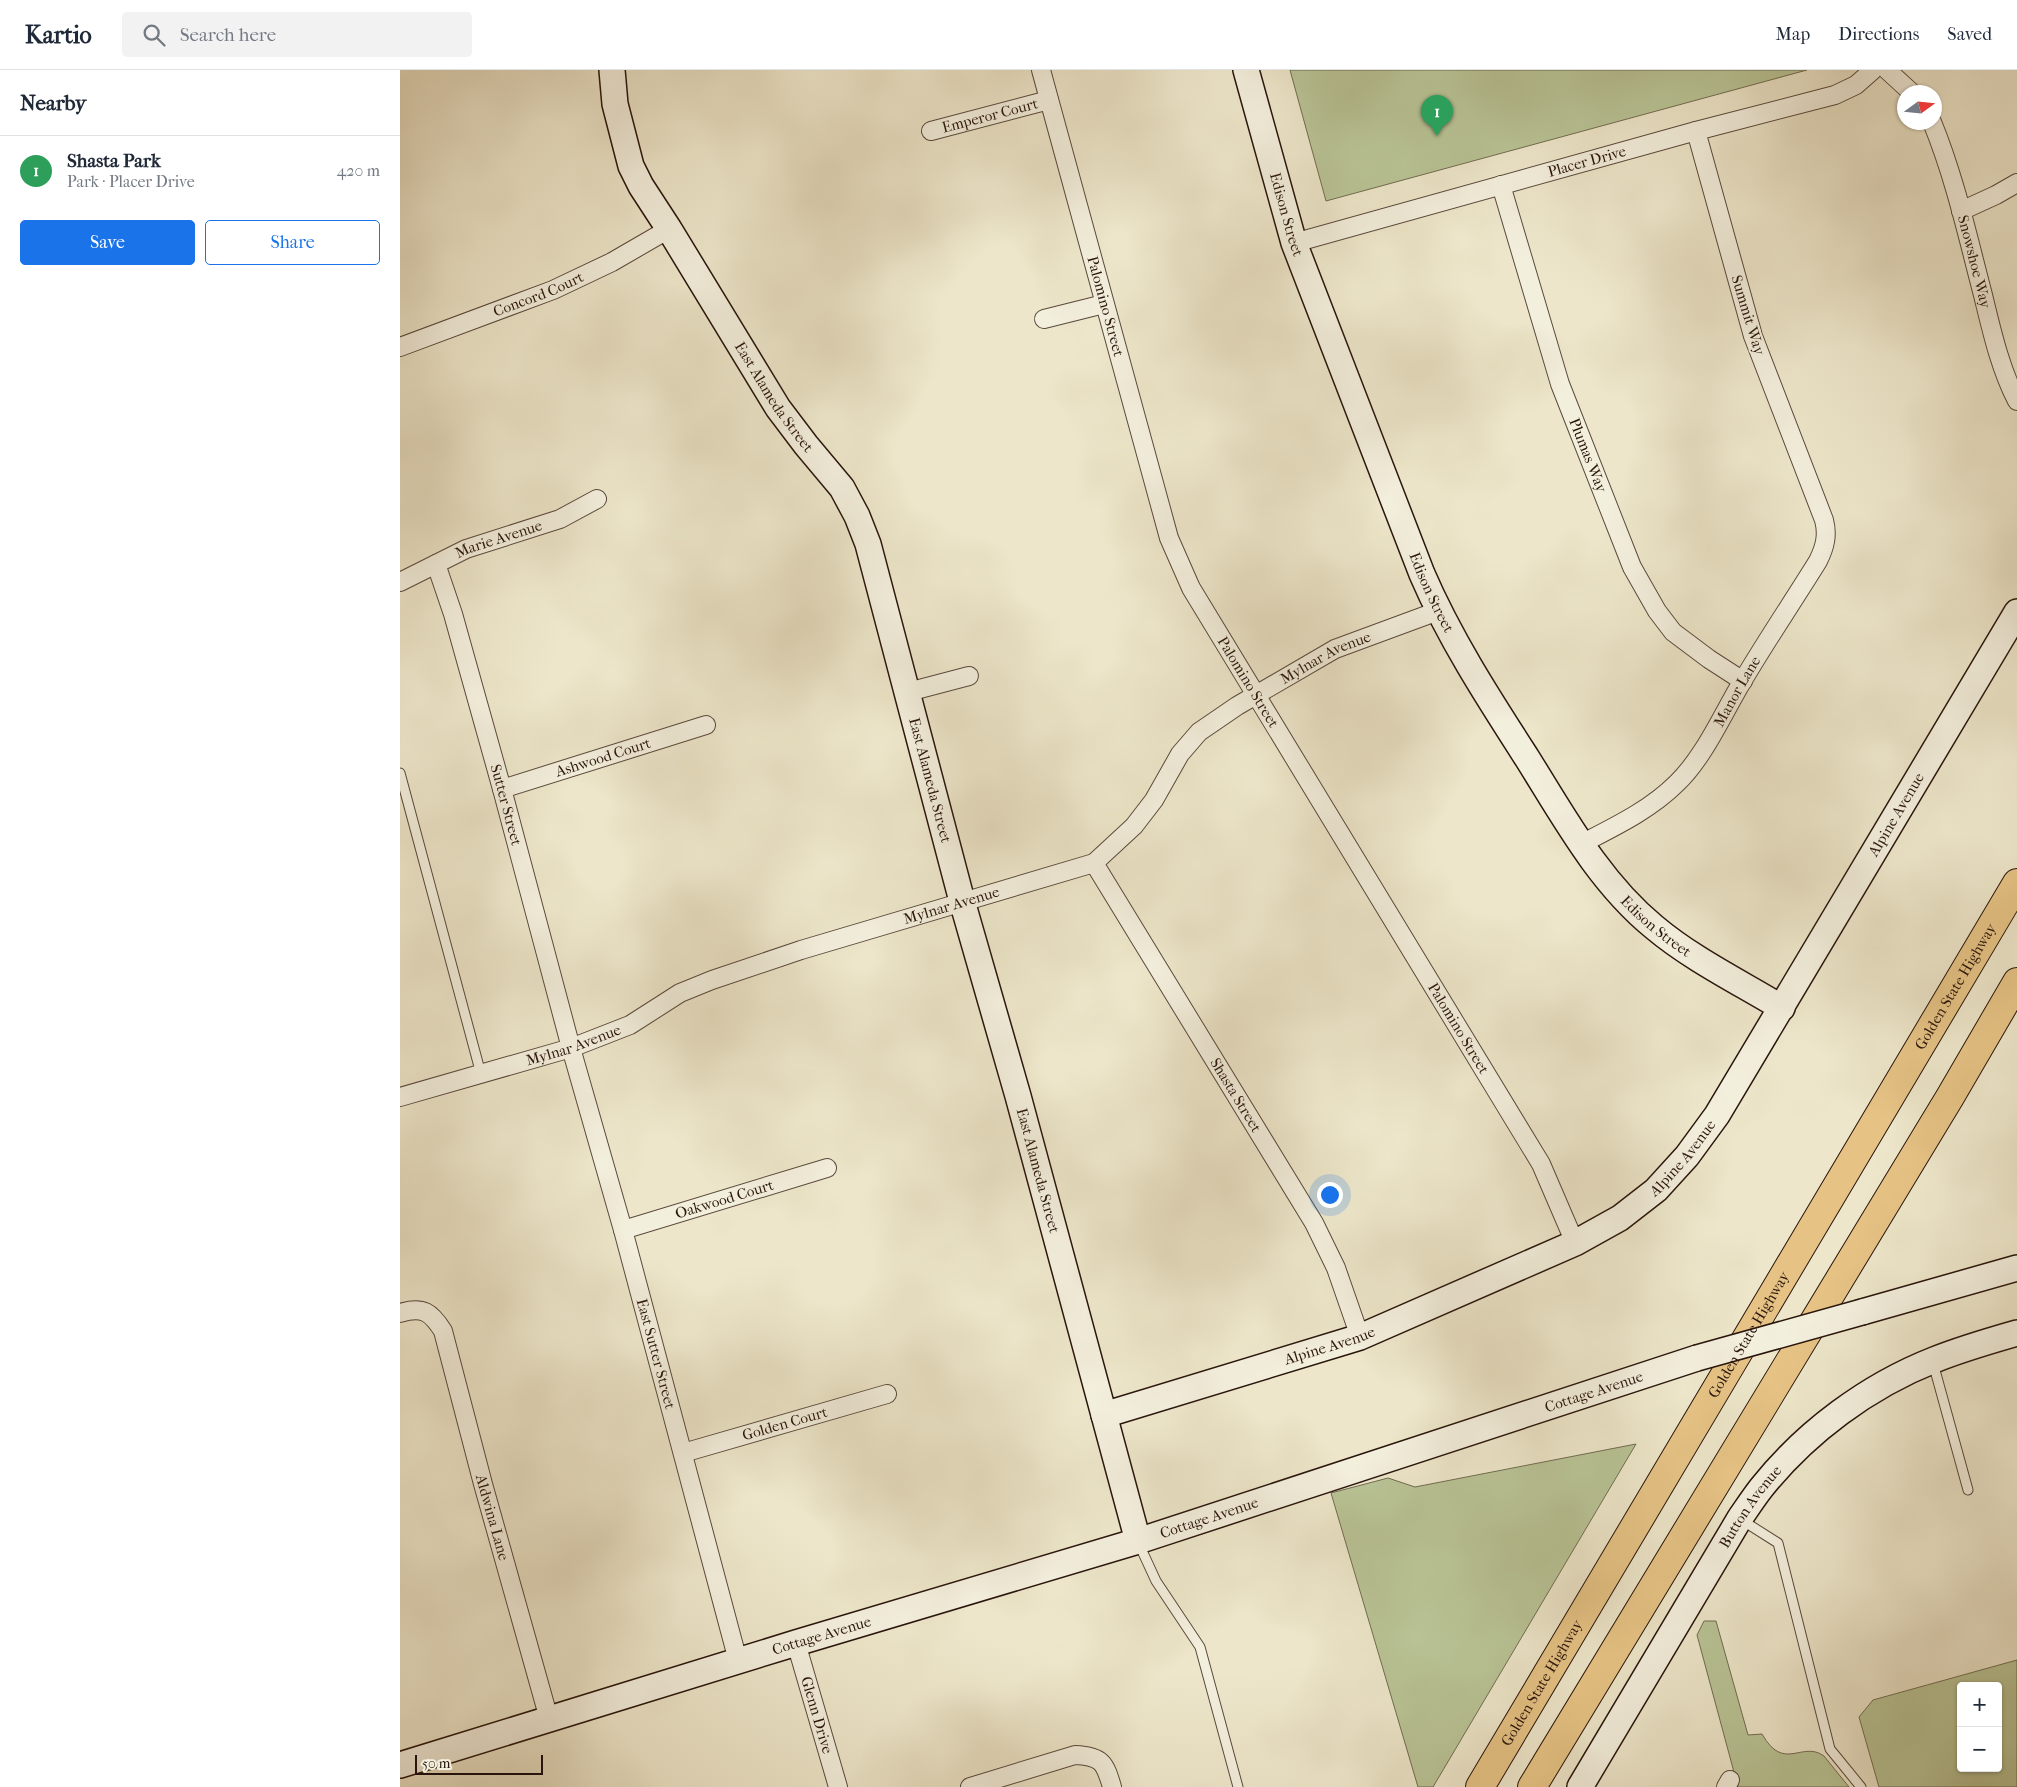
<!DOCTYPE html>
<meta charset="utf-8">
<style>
:root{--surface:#fff;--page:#f2f2f3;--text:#1f2937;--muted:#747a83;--line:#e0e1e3;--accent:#1a73e8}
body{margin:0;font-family:"IM FELL French Canon",serif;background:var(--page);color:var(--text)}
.controls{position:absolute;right:15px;bottom:15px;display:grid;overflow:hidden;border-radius:5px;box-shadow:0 1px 4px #0004}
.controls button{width:45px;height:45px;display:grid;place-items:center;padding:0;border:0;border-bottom:1px solid var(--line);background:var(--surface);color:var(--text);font:25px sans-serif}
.compass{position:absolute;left:1497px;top:15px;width:45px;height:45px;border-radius:50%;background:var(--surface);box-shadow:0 1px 4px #0004;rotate:75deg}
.scale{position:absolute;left:15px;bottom:12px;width:128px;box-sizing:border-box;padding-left:5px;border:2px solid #29150c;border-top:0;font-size:14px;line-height:18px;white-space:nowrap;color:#29150c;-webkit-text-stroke:4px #f3efdd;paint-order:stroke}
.you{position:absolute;left:929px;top:1124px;width:18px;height:18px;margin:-12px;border:4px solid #fff;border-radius:50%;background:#1a73e8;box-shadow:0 0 0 8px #1a73e833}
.badge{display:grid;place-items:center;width:32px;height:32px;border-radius:50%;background:var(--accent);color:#fff;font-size:16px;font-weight:700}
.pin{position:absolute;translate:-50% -41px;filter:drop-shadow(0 1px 2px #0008)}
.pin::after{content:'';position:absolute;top:26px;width:18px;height:15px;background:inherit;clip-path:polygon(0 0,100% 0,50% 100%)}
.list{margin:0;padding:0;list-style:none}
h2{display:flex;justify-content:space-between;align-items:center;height:65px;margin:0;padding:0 20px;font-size:21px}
h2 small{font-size:16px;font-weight:400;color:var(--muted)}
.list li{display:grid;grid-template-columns:32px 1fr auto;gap:15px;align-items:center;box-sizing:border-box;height:70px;padding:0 20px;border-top:1px solid var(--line)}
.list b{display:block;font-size:19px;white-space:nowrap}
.list p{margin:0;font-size:16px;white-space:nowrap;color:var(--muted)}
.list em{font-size:16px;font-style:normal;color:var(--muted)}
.actions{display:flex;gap:10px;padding:15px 20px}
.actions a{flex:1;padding:11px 0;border:1px solid var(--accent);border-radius:5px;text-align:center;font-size:18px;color:var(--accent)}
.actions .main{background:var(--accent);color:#fff}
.icon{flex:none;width:28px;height:28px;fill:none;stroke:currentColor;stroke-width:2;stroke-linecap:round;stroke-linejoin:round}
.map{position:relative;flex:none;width:1617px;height:1717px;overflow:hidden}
header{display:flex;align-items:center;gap:30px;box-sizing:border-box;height:70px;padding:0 25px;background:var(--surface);border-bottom:1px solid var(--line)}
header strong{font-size:24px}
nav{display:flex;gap:28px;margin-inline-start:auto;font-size:18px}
.search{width:350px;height:45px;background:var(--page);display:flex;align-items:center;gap:12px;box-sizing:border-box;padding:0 18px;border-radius:5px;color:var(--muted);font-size:19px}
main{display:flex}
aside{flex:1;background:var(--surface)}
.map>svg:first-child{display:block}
.green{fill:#b9c496;stroke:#716c51;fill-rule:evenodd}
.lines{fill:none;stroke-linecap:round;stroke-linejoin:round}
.lane-casing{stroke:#5a493c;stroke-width:11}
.street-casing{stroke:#5a493c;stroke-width:20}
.secondary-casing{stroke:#29150c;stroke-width:28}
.highway-casing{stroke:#29150c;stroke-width:30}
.lane{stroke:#f3efdd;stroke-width:9}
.street{stroke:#f3efdd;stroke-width:18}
.secondary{stroke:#f3efdd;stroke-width:25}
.highway{stroke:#e6c385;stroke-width:28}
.secondary-bridge-casing{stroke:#29150c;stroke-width:28;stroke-linecap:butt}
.secondary-bridge{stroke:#f3efdd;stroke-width:25}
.labels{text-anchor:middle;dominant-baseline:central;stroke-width:4;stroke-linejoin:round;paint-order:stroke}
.street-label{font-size:15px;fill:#29150c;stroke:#f3efdd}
</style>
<header>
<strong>Kartio</strong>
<div class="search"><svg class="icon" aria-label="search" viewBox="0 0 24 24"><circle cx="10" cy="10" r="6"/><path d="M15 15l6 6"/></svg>Search here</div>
<nav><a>Map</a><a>Directions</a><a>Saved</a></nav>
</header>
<main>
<aside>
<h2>Nearby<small></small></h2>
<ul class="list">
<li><span class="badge" style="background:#2e9e5b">1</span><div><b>Shasta Park</b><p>Park · Placer Drive</p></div><em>420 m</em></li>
</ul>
<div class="actions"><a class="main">Save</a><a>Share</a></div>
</aside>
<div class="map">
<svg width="1617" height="1717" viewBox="0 0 1617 1717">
<rect width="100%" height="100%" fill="#ede6ca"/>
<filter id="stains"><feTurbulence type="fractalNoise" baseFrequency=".004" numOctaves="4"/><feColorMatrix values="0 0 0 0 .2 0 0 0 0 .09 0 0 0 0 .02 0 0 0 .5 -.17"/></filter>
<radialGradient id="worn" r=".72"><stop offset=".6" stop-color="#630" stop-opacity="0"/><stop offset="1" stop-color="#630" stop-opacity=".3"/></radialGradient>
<g class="green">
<polygon points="890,0 1407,0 926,131"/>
<polygon points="1236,1374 1033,1717 1018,1717 931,1423 988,1408 1015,1417"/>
<path d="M1304,1551h12l32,114 14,-1c22,39 40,6 62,22l25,31h-111l-41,-152z"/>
<path d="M1617,1590v127h-138l-20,-70 14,-17zM1561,1616h37v82h-37z"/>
</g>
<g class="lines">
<g class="lane-casing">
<g id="lane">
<polyline points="0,703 81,1004"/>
<polyline points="1533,1293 1568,1420"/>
<polyline points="1340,1449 1378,1473 1430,1679 1461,1717"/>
<polyline points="738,1472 756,1511 800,1577 838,1717"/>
</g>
</g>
<g class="street-casing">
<g id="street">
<path id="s1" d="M641,0l128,468 22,50 350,576 34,79"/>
<polyline points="1487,0 1511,22"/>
<path id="s2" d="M1532,52c23,56 36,116 51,173 9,37 17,73 34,106"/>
<path id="s3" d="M531,61l118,-31"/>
<path id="s4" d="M1101,115l59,199 72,183 25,44 16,21 36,27 34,22"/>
<polyline points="1561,141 1596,125 1617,113"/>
<path id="s5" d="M894,173l402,-112 139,-36 21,-10 17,-15"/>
<polyline points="644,249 704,234"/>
<path id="s6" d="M0,277l153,-57 59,-28 57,-33"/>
<path id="s7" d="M36,494l17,50 49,175 69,259 52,182 115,431"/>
<path id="s8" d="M0,512l66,-33 94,-30 37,-20"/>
<polyline points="508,622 569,606"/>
<path id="s9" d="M102,719l204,-64"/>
<path id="s10" d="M1181,774c33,-17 69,-34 96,-61 26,-25 44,-65 62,-96 25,-43 53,-84 79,-126 7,-14 10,-26 6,-41l-71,-184 -57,-205"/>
<path id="s11" d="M694,793l220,360 22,45 24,69"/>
<path id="s12" d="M0,1027l171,-49 59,-23 50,-32 32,-13 89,-30 293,-87 40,-37 20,-26 26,-46 19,-22 38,-26 98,-57 103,-38"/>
<path id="s13" d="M223,1160l204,-62"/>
<path id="s14" d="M0,1243c23,-7 31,-1 43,18l40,153 66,235"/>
<path id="s15" d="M283,1383l204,-59"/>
<path id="s16" d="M396,1573l42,144"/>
<path d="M570,1717l105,-32c27,1 30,8 37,32"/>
<polyline points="1326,1717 1330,1710"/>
</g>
</g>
<g class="secondary-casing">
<g id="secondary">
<path id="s17" d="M212,0l3,34 16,62 10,20 28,43 109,179 28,37 36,43 15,28 11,28 94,357 56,195 120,445"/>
<path id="s18" d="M846,0l48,173 128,331c28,65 67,125 105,184 37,59 72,124 127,169 38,32 85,55 128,81"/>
<polyline points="1462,1242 1617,1198"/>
<path id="s19" d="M704,1345l256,-78 215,-94 45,-25 36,-28 31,-34 30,-41 300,-503"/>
<path id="s20" d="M0,1695l396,-122 342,-102 559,-183"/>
<path id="s21" d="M1180,1717l160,-269c7,-10 14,-21 22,-31 44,-55 106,-101 172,-127 27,-11 55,-19 83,-27"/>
</g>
</g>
<g class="highway-casing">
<g id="highway">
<path id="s22" d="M1080,1717l537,-904"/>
<polyline points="1132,1717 1550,1027 1617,912"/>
</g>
</g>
<use href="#lane" class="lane"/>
<use href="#street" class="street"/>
<use href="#secondary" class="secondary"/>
<use href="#highway" class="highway"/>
<g class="secondary-bridge-casing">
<polyline id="secondary-bridge" points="1297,1288 1462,1242"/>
</g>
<use href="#secondary-bridge" class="secondary-bridge"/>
</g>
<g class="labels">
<g class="street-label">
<text stroke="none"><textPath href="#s3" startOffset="61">Emperor Court</textPath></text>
<text stroke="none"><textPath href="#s5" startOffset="304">Placer Drive</textPath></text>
<text stroke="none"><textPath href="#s18" startOffset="150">Edison Street</textPath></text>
<text stroke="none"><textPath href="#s2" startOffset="146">Snowshoe Way</textPath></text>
<text stroke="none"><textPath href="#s6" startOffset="148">Concord Court</textPath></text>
<text stroke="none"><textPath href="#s1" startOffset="245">Palomino Street</textPath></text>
<text transform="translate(1348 245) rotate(73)">Summit Way</text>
<text stroke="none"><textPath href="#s17" startOffset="370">East Alameda Street</textPath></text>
<text stroke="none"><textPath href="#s4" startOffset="284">Plumas Way</textPath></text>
<text stroke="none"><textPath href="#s8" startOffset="108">Marie Avenue</textPath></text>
<text stroke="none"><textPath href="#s18" startOffset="555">Edison Street</textPath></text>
<text stroke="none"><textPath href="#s12" startOffset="1051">Mylnar Avenue</textPath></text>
<text stroke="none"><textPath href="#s1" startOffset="650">Palomino Street</textPath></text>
<text stroke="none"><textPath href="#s10" startOffset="224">Manor Lane</textPath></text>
<text stroke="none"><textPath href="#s9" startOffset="106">Ashwood Court</textPath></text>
<text stroke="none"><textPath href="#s17" startOffset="790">East Alameda Street</textPath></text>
<text stroke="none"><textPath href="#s7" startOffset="251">Sutter Street</textPath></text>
<text stroke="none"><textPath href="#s19" startOffset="1046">Alpine Avenue</textPath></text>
<text stroke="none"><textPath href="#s12" startOffset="586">Mylnar Avenue</textPath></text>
<text stroke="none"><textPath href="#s18" startOffset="960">Edison Street</textPath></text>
<text stroke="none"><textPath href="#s22" startOffset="931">Golden State Highway</textPath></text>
<text stroke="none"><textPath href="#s1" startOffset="1055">Palomino Street</textPath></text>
<text stroke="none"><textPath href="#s12" startOffset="181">Mylnar Avenue</textPath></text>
<text stroke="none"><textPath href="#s11" startOffset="272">Shasta Street</textPath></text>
<text stroke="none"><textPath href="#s19" startOffset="641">Alpine Avenue</textPath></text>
<text stroke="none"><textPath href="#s17" startOffset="1195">East Alameda Street</textPath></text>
<text stroke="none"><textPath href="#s13" startOffset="106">Oakwood Court</textPath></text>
<text stroke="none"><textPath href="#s22" startOffset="526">Golden State Highway</textPath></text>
<text stroke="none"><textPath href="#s19" startOffset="236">Alpine Avenue</textPath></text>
<text stroke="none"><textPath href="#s7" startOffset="820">East Sutter Street</textPath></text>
<text stroke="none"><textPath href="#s20" startOffset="1251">Cottage Avenue</textPath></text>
<text stroke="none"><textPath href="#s15" startOffset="106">Golden Court</textPath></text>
<text stroke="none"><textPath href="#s21" startOffset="328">Button Avenue</textPath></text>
<text stroke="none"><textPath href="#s14" startOffset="245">Aldwina Lane</textPath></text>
<text stroke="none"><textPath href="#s20" startOffset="846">Cottage Avenue</textPath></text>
<text stroke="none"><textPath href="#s20" startOffset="441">Cottage Avenue</textPath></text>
<text stroke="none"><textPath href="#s22" startOffset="121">Golden State Highway</textPath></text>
<text stroke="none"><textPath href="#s16" startOffset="75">Glenn Drive</textPath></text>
</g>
</g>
<rect width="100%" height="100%" filter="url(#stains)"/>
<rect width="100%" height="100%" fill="url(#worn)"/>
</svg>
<div class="controls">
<button>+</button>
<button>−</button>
</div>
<svg class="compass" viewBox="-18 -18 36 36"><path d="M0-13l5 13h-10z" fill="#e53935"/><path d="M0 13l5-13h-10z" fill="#747a83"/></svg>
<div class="scale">50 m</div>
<div class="you"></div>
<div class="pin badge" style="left:1037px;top:66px;background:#2e9e5b">1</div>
</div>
</main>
